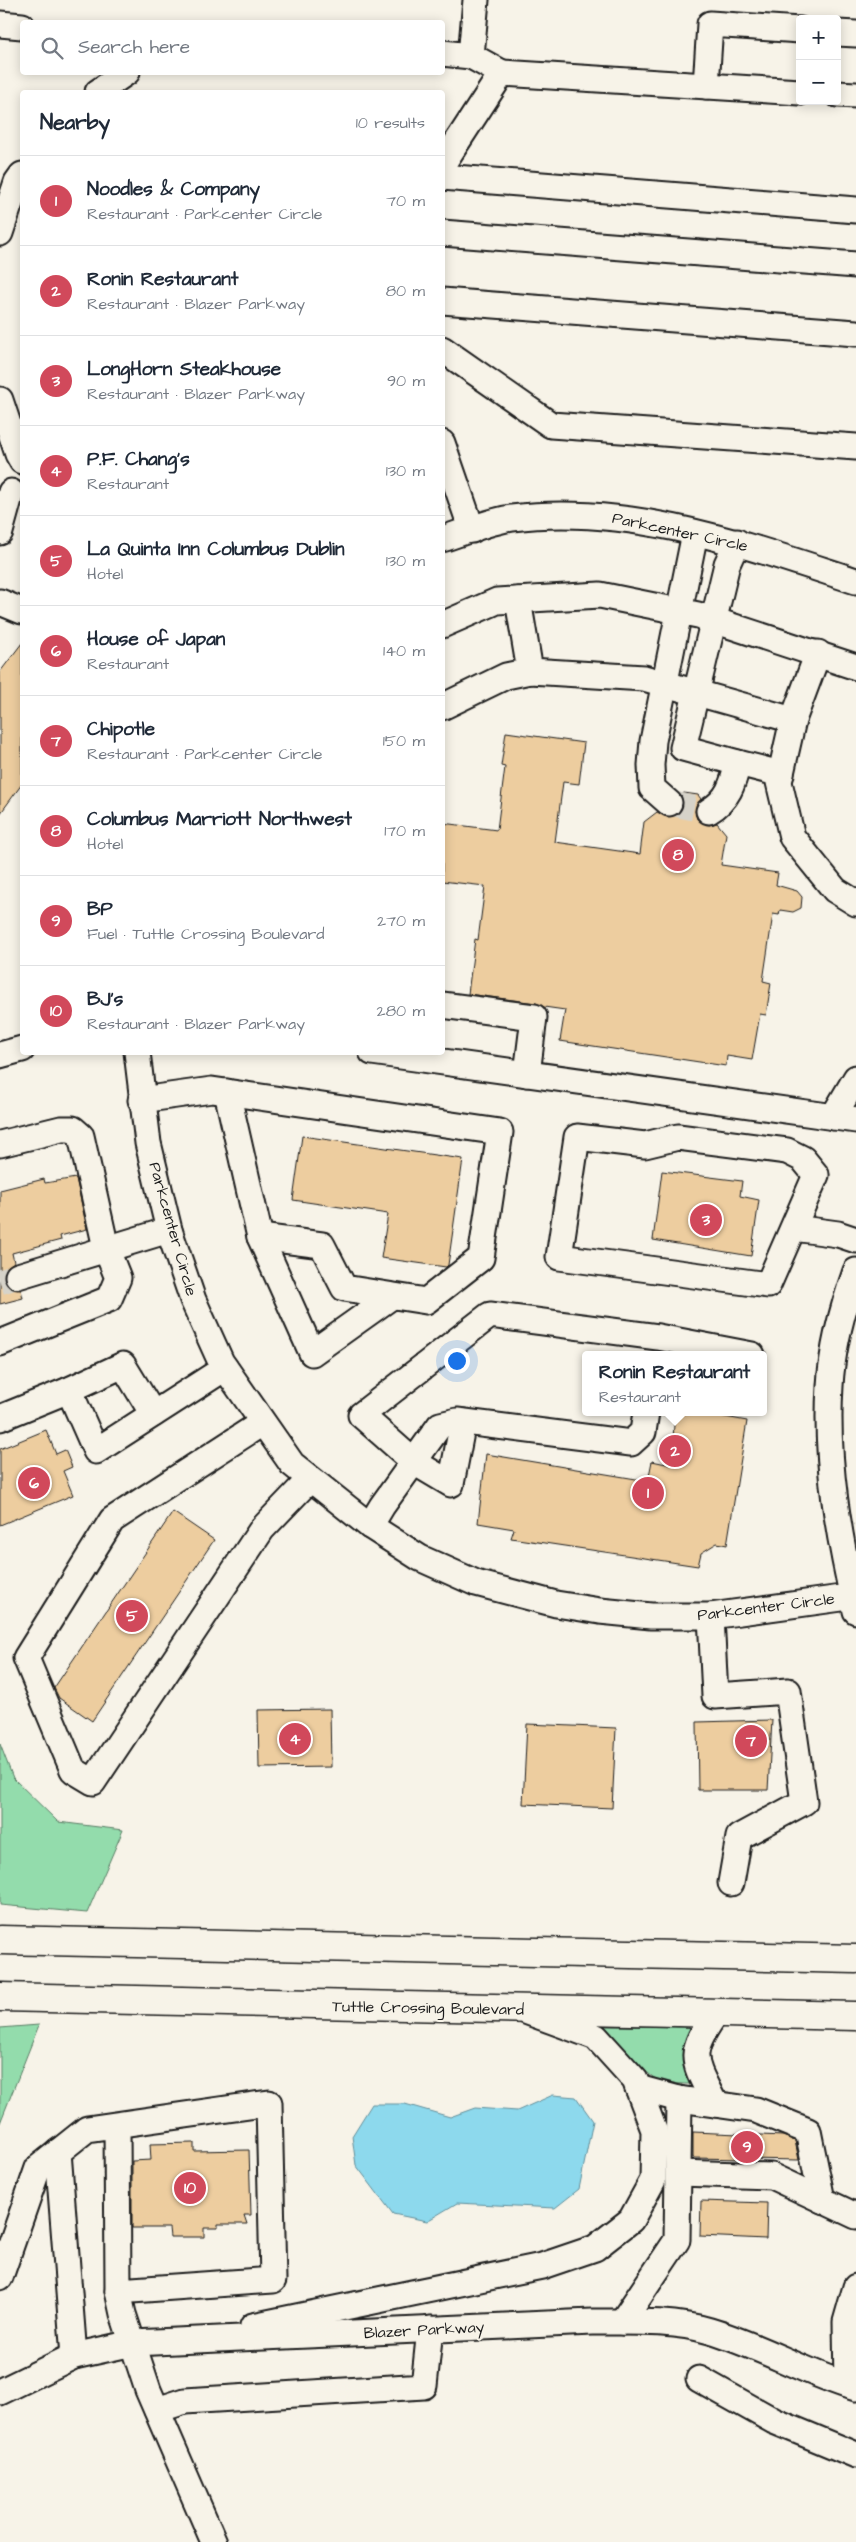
<!DOCTYPE html>
<meta charset="utf-8">
<style>
:root{--surface:#fff;--page:#f2f2f3;--text:#1f2937;--muted:#747a83;--line:#e0e1e3;--accent:#d1495b}
body{margin:0;font-family:"Architects Daughter",sans-serif;background:var(--page);color:var(--text)}
.controls{position:absolute;right:15px;top:15px;display:grid;overflow:hidden;border-radius:5px;box-shadow:0 2px 12px #0003}
.controls button{width:45px;height:45px;display:grid;place-items:center;padding:0;border:0;border-bottom:1px solid var(--line);background:var(--surface);color:var(--text);font:25px sans-serif}
.you{position:absolute;left:456px;top:1360px;width:18px;height:18px;margin:-12px;border:4px solid #fff;border-radius:50%;background:#1a73e8;box-shadow:0 0 0 8px #1a73e833}
.badge{display:grid;place-items:center;width:32px;height:32px;border-radius:50%;background:var(--accent);color:#fff;font-size:16px;font-weight:700}
.pin{position:absolute;translate:-50% -50%;border:2px solid #fff;box-shadow:0 1px 5px #0006}
.popup{position:absolute;left:582px;top:1351px;width:185px;height:65px;box-sizing:border-box;display:grid;place-content:center;border-radius:5px;background:var(--surface);filter:drop-shadow(0 1px 4px #0005);font-size:16px;white-space:nowrap;color:var(--muted)}
.popup b{font-size:19px;color:var(--text)}
.popup::after{content:'';position:absolute;left:50%;top:100%;margin-left:-10px;border:10px solid transparent;border-top-color:var(--surface)}
.list{margin:0;padding:0;list-style:none}
h2{display:flex;justify-content:space-between;align-items:center;height:65px;margin:0;padding:0 20px;font-size:21px}
h2 small{font-size:16px;font-weight:400;color:var(--muted)}
.list li{display:grid;grid-template-columns:32px 1fr auto;gap:15px;align-items:center;box-sizing:border-box;height:90px;padding:0 20px;border-top:1px solid var(--line)}
.list b{display:block;font-size:19px;white-space:nowrap}
.list p{margin:0;font-size:16px;white-space:nowrap;color:var(--muted)}
.list em{font-size:16px;font-style:normal;color:var(--muted)}
.icon{flex:none;width:28px;height:28px;fill:none;stroke:currentColor;stroke-width:2;stroke-linecap:round;stroke-linejoin:round}
.map{position:relative;flex:none;width:856px;height:2542px;overflow:hidden}
.search{position:absolute;background:var(--surface);box-shadow:0 2px 12px #0003;left:20px;top:20px;width:425px;height:55px;display:flex;align-items:center;gap:12px;box-sizing:border-box;padding:0 18px;border-radius:5px;color:var(--muted);font-size:19px}
.panel{position:absolute;background:var(--surface);box-shadow:0 2px 12px #0003;left:20px;top:90px;width:425px;height:965px;border-radius:5px}
.map>svg:first-child{display:block}
.green{fill:#93dcac;stroke:#587c64}
.water{fill:#8dd9ed;stroke:#608d99}
.building{fill:#edcd9f;stroke:#1c1c1c}
.lines{fill:none;stroke-linecap:round;stroke-linejoin:round}
.minor-tunnel{stroke:#d6d3c9;stroke-width:25;stroke-dasharray:25 12;stroke-linecap:butt}
.minor-casing{stroke:#1c1c1c;stroke-width:29}
.major-casing{stroke:#1c1c1c;stroke-width:31}
.minor{stroke:#f7f3e8;stroke-width:25}
.major{stroke:#f7f3e8;stroke-width:28}
.labels{text-anchor:middle;dominant-baseline:central;stroke-width:4;stroke-linejoin:round;paint-order:stroke}
.street-label{font-size:16px;fill:#1c1c1c;stroke:#f7f3e8}
</style>
<div class="map">
<svg width="856" height="2542" viewBox="0 0 856 2542">
<rect width="100%" height="100%" fill="#f7f3e8"/>
<filter id="ink" filterUnits="userSpaceOnUse"><feTurbulence type="fractalNoise" baseFrequency=".02" numOctaves="2"/><feDisplacementMap in="SourceGraphic" scale="10" xChannelSelector="R" yChannelSelector="G"/><feConvolveMatrix kernelMatrix="1 2 1 2 8 2 1 2 1" color-interpolation-filters="sRGB"/></filter>
<g filter="url(#ink)">
<g class="green">
<polygon points="0,1744 13,1778 58,1822 123,1830 87,1913 0,1905"/>
<polygon points="39,2025 0,2123 0,2028"/>
<path d="M591,2026l102,1 -1,57c-43,0 -38,-7 -66,-33 -10,-9 -24,-17 -35,-25z"/>
</g>
<polygon class="water" points="553,2095 576,2097 593,2121 579,2189 555,2208 457,2203 427,2221 393,2214 356,2165 352,2136 372,2104 405,2104 450,2117 475,2108 517,2111"/>
<g class="building">
<polygon points="22,643 22,784 0,814 0,672"/>
<polygon points="506,732 584,743 579,784 563,782 555,842 640,854 644,822 657,812 667,817 679,813 683,805 680,795 684,793 698,795 701,799 695,811 697,819 709,825 717,823 726,834 721,865 778,873 776,885 797,891 802,897 801,908 793,912 780,910 779,915 773,914 763,981 771,983 766,1015 760,1014 752,1060 727,1056 726,1066 560,1041 565,1010 544,1007 536,1003 468,994 475,939 478,940 485,886 442,881 442,823 497,830 505,767 501,766"/>
<polygon points="302,1136 463,1159 448,1265 446,1267 381,1258 388,1214 293,1200"/>
<polygon points="662,1171 742,1181 740,1196 759,1200 751,1256 653,1240"/>
<polygon points="76,1178 87,1229 60,1236 61,1240 12,1253 14,1262 7,1267 4,1280 9,1287 21,1290 23,1298 0,1304 0,1190 44,1179 45,1183"/>
<polygon points="675,1412 698,1412 747,1421 727,1545 717,1543 701,1553 698,1566 511,1538 514,1529 478,1523 486,1454 648,1481 652,1461 671,1465"/>
<polygon points="46,1430 56,1454 65,1450 72,1467 63,1471 73,1495 0,1525 0,1449"/>
<polygon points="173,1512 214,1540 92,1721 59,1698 54,1688"/>
<polygon points="330,1709 331,1767 259,1768 258,1710"/>
<polygon points="772,1720 768,1790 698,1790 697,1722"/>
<polygon points="527,1724 616,1728 612,1808 523,1804"/>
<polygon points="693,2132 783,2136 795,2141 799,2160 693,2158"/>
<polygon points="194,2143 194,2151 249,2150 251,2215 244,2215 247,2224 218,2224 218,2228 204,2228 204,2237 170,2237 169,2228 132,2228 132,2161 151,2160 150,2144"/>
<polygon points="701,2201 767,2203 766,2239 700,2236"/>
</g>
<g class="lines">
<g class="minor-tunnel">
<polyline points="669,803 709,811"/>
<polyline points="0,1282 18,1276"/>
</g>
<g class="minor-casing">
<g id="minor">
<polyline points="0,24 22,26"/>
<polyline points="837,33 856,34"/>
<polyline points="442,53 471,56 476,0"/>
<polyline points="502,73 800,92"/>
<polyline points="706,86 710,24 800,30"/>
<polyline points="98,92 127,72"/>
<polyline points="837,94 856,95"/>
<polyline points="442,165 502,73 471,56"/>
<polyline points="442,177 856,210"/>
<polyline points="0,233 17,182 22,175"/>
<polyline points="442,233 856,265"/>
<polyline points="442,301 856,333"/>
<polyline points="442,349 551,425 856,447"/>
<polyline points="0,400 18,454 22,461"/>
<polyline points="442,443 472,530"/>
<polyline points="0,532 11,492"/>
<path d="M442,539c23,-7 47,-18 70,-21 118,-15 233,27 344,63"/>
<polyline points="518,600 530,671"/>
<polyline points="0,602 22,611"/>
<polyline points="442,625 497,601 600,595 698,615 856,667"/>
<polyline points="442,707 506,676 530,671 644,678 793,720 779,782 792,837 835,890 856,903"/>
<polyline points="793,720 818,653"/>
<polyline points="738,763 781,774"/>
<polyline points="669,803 652,788 651,765 653,741 695,533"/>
<path d="M709,811c19,-11 24,-27 29,-48l-55,-15 44,-184 10,-22"/>
<polyline points="442,1005 534,1017 527,1074"/>
<polyline points="137,1052 148,1143 169,1230 193,1300 221,1362 292,1464 370,1526 420,1558 476,1583 556,1604 600,1611 651,1616 711,1616 856,1596"/>
<polyline points="372,1052 856,1120"/>
<polyline points="0,1055 22,1049"/>
<polyline points="227,1092 260,1237 312,1353 392,1296"/>
<polyline points="141,1100 212,1090 500,1132 481,1258 426,1301 344,1288 322,1245 260,1237"/>
<polyline points="833,1117 856,1078"/>
<polygon points="577,1137 645,1145 678,1137 787,1151 803,1159 816,1175 768,1285 559,1257"/>
<polyline points="0,1144 61,1129 73,1129 81,1136 106,1248 118,1278 109,1299 0,1343"/>
<polyline points="794,1228 838,1234 856,1240"/>
<path d="M856,1271c-13,36 -24,77 -26,115 -5,75 9,152 26,225"/>
<polyline points="18,1276 169,1230"/>
<polyline points="69,1390 123,1365 153,1414"/>
<polyline points="0,1418 69,1390 96,1451 225,1368"/>
<polyline points="463,1422 451,1484 414,1462 361,1415 490,1315 658,1337 752,1355"/>
<polyline points="262,1423 112,1520 26,1658 73,1770 93,1782 262,1529 310,1479"/>
<polyline points="370,1526 382,1506 440,1425 457,1421 631,1443 643,1432 646,1412"/>
<polyline points="711,1616 715,1696 788,1691 804,1802 739,1837 731,1883"/>
<polyline points="638,2088 679,2099 756,2110 808,2131 822,2200 856,2216"/>
<path d="M715,2104c-22,-44 -29,-48 1,-91"/>
<polyline points="58,2152 74,2356"/>
<polyline points="679,2173 771,2176 822,2200"/>
<polyline points="0,2277 38,2168 87,2129 269,2103 273,2280 118,2291 117,2125"/>
<polyline points="118,2291 123,2314 148,2390 214,2542"/>
<polyline points="622,2322 677,2240 679,2099"/>
<polyline points="253,2326 542,2266 595,2248 631,2220 653,2180 654,2130 635,2080 596,2037 528,2012"/>
<polyline points="699,2379 774,2421 856,2455"/>
<polyline points="847,2385 846,2322 856,2287"/>
<path d="M0,2392l74,-36 59,-13 459,-21c39,0 81,-2 118,9 51,15 95,42 146,57"/>
<polyline points="157,2410 185,2401 424,2386 430,2329"/>
</g>
</g>
<g class="major-casing">
<g id="major">
<polyline points="0,1940 856,1959"/>
<polyline points="0,1997 856,2016"/>
</g>
</g>
<use href="#minor" class="minor"/>
<use href="#major" class="major"/>
</g>
</g>
<g class="labels">
<g class="street-label">
<text transform="translate(680 532) rotate(12)">Parkcenter Circle</text>
<text transform="translate(173 1229) rotate(74)">Parkcenter Circle</text>
<text transform="translate(766 1607) rotate(-7)">Parkcenter Circle</text>
<text transform="translate(428 2008) rotate(1)">Tuttle Crossing Boulevard</text>
<text transform="translate(424 2330) rotate(-3)">Blazer Parkway</text>
</g>
</g>
</svg>
<div class="controls">
<button>+</button>
<button>−</button>
</div>
<div class="you"></div>
<div class="pin badge" style="left:648px;top:1493px">1</div>
<div class="pin badge" style="left:675px;top:1451px">2</div>
<div class="popup"><b>Ronin Restaurant</b>Restaurant</div>
<div class="pin badge" style="left:706px;top:1220px">3</div>
<div class="pin badge" style="left:295px;top:1739px">4</div>
<div class="pin badge" style="left:132px;top:1616px">5</div>
<div class="pin badge" style="left:34px;top:1483px">6</div>
<div class="pin badge" style="left:751px;top:1741px">7</div>
<div class="pin badge" style="left:678px;top:855px">8</div>
<div class="pin badge" style="left:747px;top:2147px">9</div>
<div class="pin badge" style="left:190px;top:2188px">10</div>
<div class="search"><svg class="icon" aria-label="search" viewBox="0 0 24 24"><circle cx="10" cy="10" r="6"/><path d="M15 15l6 6"/></svg>Search here</div>
<section class="panel">
<h2>Nearby<small>10 results</small></h2>
<ul class="list">
<li><span class="badge">1</span><div><b>Noodles &amp; Company</b><p>Restaurant · Parkcenter Circle</p></div><em>70 m</em></li>
<li><span class="badge">2</span><div><b>Ronin Restaurant</b><p>Restaurant · Blazer Parkway</p></div><em>80 m</em></li>
<li><span class="badge">3</span><div><b>LongHorn Steakhouse</b><p>Restaurant · Blazer Parkway</p></div><em>90 m</em></li>
<li><span class="badge">4</span><div><b>P.F. Chang's</b><p>Restaurant</p></div><em>130 m</em></li>
<li><span class="badge">5</span><div><b>La Quinta Inn Columbus Dublin</b><p>Hotel</p></div><em>130 m</em></li>
<li><span class="badge">6</span><div><b>House of Japan</b><p>Restaurant</p></div><em>140 m</em></li>
<li><span class="badge">7</span><div><b>Chipotle</b><p>Restaurant · Parkcenter Circle</p></div><em>150 m</em></li>
<li><span class="badge">8</span><div><b>Columbus Marriott Northwest</b><p>Hotel</p></div><em>170 m</em></li>
<li><span class="badge">9</span><div><b>BP</b><p>Fuel · Tuttle Crossing Boulevard</p></div><em>270 m</em></li>
<li><span class="badge">10</span><div><b>BJ's</b><p>Restaurant · Blazer Parkway</p></div><em>280 m</em></li>
</ul>
</section>
</div>
